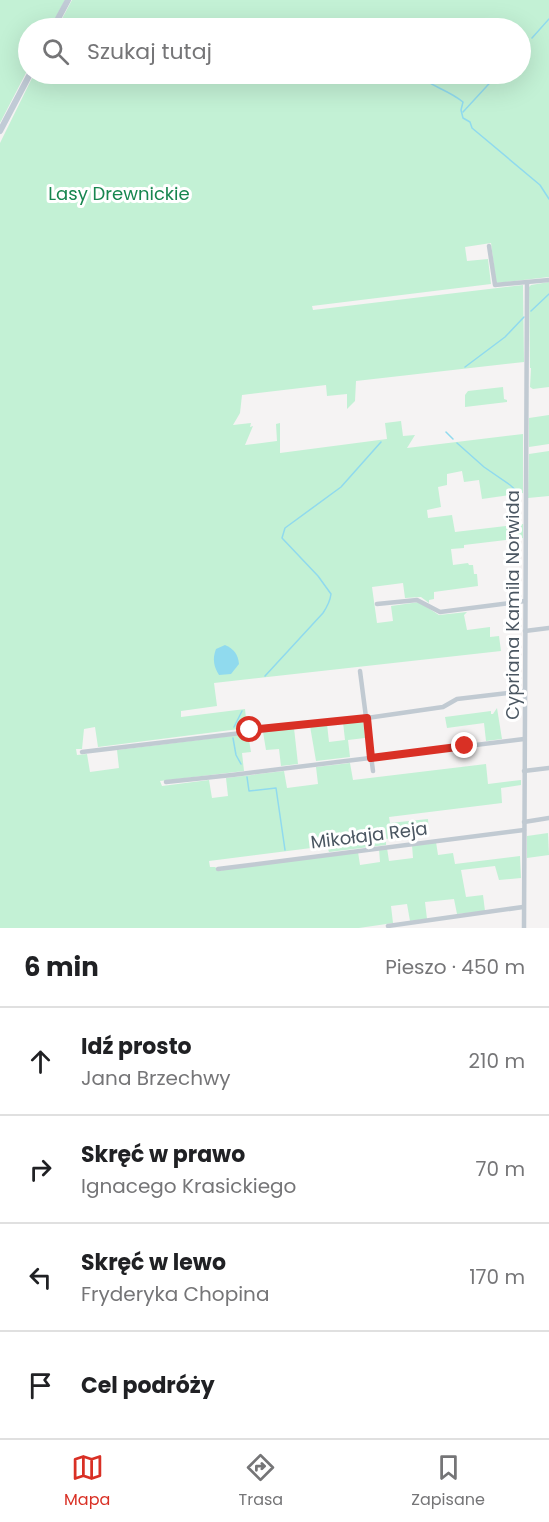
<!DOCTYPE html>
<html lang="pl">
<meta charset="utf-8">
<style>
:root{--surface:#fff;--page:#f6f6f6;--text:#202124;--muted:#757577;--line:#e0e0e0;--accent:#d93025}
body{margin:0;font-family:Poppins,sans-serif;background:var(--page);color:var(--text)}
.stop{position:absolute;width:18px;height:18px;margin:-14px;border:4px solid #d93025;border-radius:50%;background:#fff}
.stop.end{background:#d93025;border-color:#fff;box-shadow:0 2px 6px #0008}
.list{margin:0;padding:0;list-style:none}
h2{display:flex;justify-content:space-between;align-items:center;height:78px;margin:0;padding:0 24px;font-size:26px}
h2 small{font-size:20px;font-weight:400;color:var(--muted)}
.list li{display:grid;grid-template-columns:39px 1fr auto;gap:18px;align-items:center;box-sizing:border-box;height:108px;padding:0 24px;border-top:2px solid var(--line)}
.list b{display:block;font-size:22px;white-space:nowrap}
.list p{margin:0;font-size:20px;white-space:nowrap;color:var(--muted)}
.list em{font-size:20px;font-style:normal;color:var(--muted)}
.icon{flex:none;width:33px;height:33px;fill:none;stroke:currentColor;stroke-width:2;stroke-linecap:round;stroke-linejoin:round}
.map{position:relative;flex:none;width:549px;height:928px;overflow:hidden}
.search{position:absolute;background:var(--surface);box-shadow:0 6px 24px #0002;left:18px;right:18px;top:18px;height:66px;display:flex;align-items:center;gap:15px;box-sizing:border-box;padding:0 21px;border-radius:33px;color:var(--muted);font-size:22px}
.sheet{height:510px;background:var(--surface)}
nav{display:flex;justify-content:space-around;align-items:center;box-sizing:border-box;height:84px;border-top:2px solid var(--line);background:var(--surface);font-size:16px;color:var(--muted)}
nav a{display:grid;justify-items:center;gap:3px}
nav .on{color:var(--accent)}
.map>svg:first-child{display:block}
.green{fill:#c3f1d5}
.water{fill:#90daee}
.lines{fill:none;stroke-linecap:round;stroke-linejoin:round}
.stream{stroke:#90daee;stroke-width:1.5}
.street{stroke:#c1cad2;stroke-width:4.5}
.secondary{stroke:#c1cbd6;stroke-width:6}
.route{stroke:#d93025;stroke-width:8}
.labels{text-anchor:middle;dominant-baseline:central;stroke-width:6;stroke-linejoin:round;paint-order:stroke}
.park-label{font-size:18px;fill:#17864f;stroke:#fff}
.street-label{font-size:18px;fill:#4a5661;stroke:#fff}
</style>
<div class="map">
<svg width="549" height="928" viewBox="0 0 549 928">
<rect width="100%" height="100%" fill="#f5f3f3"/>
<g class="green">
<polygon points="0,0 65,0 50,28 28,28 28,69 0,123"/>
<polygon points="72,0 549,0 549,277 496,283 491,243 465,247 467,261 488,259 491,284 312,306 313,310 523,285 524,362 356,381 355,401 347,409 347,394 327,396 326,385 242,395 240,413 233,425 251,423 250,427 253,426 245,445 277,441 276,424 280,423 280,453 387,439 385,423 401,421 403,436 415,435 407,448 523,434 523,493 482,499 479,480 464,482 462,471 447,474 447,485 438,487 441,507 427,510 428,518 452,515 455,532 523,524 523,538 464,545 464,548 451,549 453,565 468,563 469,565 473,565 474,574 477,574 478,586 434,592 434,599 429,600 429,603 421,597 405,598 403,583 372,587 377,623 393,621 391,606 419,602 439,615 467,612 464,615 467,630 490,627 490,637 499,636 501,651 214,683 217,706 181,711 181,717 245,709 247,728 98,747 95,727 84,729 82,749 76,749 77,755 87,754 90,772 119,768 117,750 248,734 251,752 242,753 244,771 160,781 162,786 209,780 212,798 228,796 226,778 284,771 287,788 318,784 316,767 350,763 353,780 486,764 488,784 521,780 521,785 501,788 502,803 389,817 390,823 428,819 429,834 386,839 386,845 329,852 327,846 209,861 210,867 215,867 220,871 226,869 358,852 360,865 380,862 379,849 387,848 389,861 413,858 412,845 436,842 438,855 453,853 455,864 520,856 521,878 499,880 495,866 461,870 466,897 483,895 485,911 457,914 454,899 425,902 427,919 410,921 407,904 391,906 393,923 359,928 0,928 0,143 34,74 520,74 520,28 57,28"/>
<polygon points="549,282 549,387 533,389 530,387 531,368 530,368 529,287 531,285"/>
<polygon points="503,387 504,399 507,400 507,402 465,407 465,395 468,391"/>
<polygon points="549,415 549,444 529,447 529,418"/>
<polygon points="549,451 549,496 528,498 529,454"/>
<polygon points="497,708 502,739 486,741 484,723 447,728 445,717 491,711 491,714 493,714"/>
<polygon points="361,720 363,721 365,738 348,740 350,757 316,761 310,726 327,724 329,742 345,740 343,722"/>
<polygon points="294,728 298,764 281,766 279,749 266,750 263,732"/>
<polygon points="548,833 549,855 527,858 527,836"/>
</g>
<path class="water" d="M225,645c9,4 13,9 14,19l-8,10 -12,1c-5,-8 -7,-16 -3,-26z"/>
<g class="lines">
<g class="stream">
<polyline points="532,38 549,19"/>
<polyline points="520,50 524,46"/>
<path d="M417,74c14,13 30,15 46,28l-2,8 2,8 7,4 2,6 68,57 9,14"/>
<polyline points="463,112 498,74"/>
<polyline points="531,311 549,294"/>
<polyline points="465,367 505,337 524,317"/>
<polyline points="446,432 453,439"/>
<polyline points="457,443 484,467 510,485 518,492"/>
<path d="M265,676l58,-63c4,-6 7,-11 8,-19l-13,-18 -36,-38 3,-10 56,-41 40,-45"/>
<polyline points="234,727 242,711"/>
<polyline points="233,738 236,755 241,764"/>
<polyline points="247,777 249,791 276,788 285,850"/>
</g>
<g class="street">
<polyline points="489,246 495,285 549,280"/>
<polyline points="377,604 417,600 440,612 525,601"/>
<polyline points="525,631 549,628"/>
<polyline points="360,671 373,771"/>
<polyline points="82,752 367,718 443,707 457,699 524,691"/>
<polyline points="524,771 549,768"/>
<polyline points="166,782 232,775 524,739"/>
<polyline points="524,822 549,818"/>
<polyline points="218,869 524,830"/>
<polyline points="389,928 388,926 523,907"/>
<polyline points="524,928 527,283"/>
</g>
<g class="secondary">
<polyline points="53,28 68,0"/>
<polyline points="0,131 30,74"/>
</g>
</g>
<g class="lines">
<polyline class="route" points="250,730 367,718 371,758 465,746"/>
</g>
<g class="labels">
<g class="park-label">
<text x="119" y="193">Lasy Drewnickie</text>
</g>
<g class="street-label">
<text transform="translate(512 605) rotate(-90)">Cypriana Kamila Norwida</text>
<text transform="translate(369 835) rotate(-7)">Mikołaja Reja</text>
</g>
</g>
</svg>
<div class="stop" style="left:250px;top:730px"></div>
<div class="stop end" style="left:465px;top:746px"></div>
<div class="search"><svg class="icon" aria-label="search" viewBox="0 0 24 24"><circle cx="10" cy="10" r="6"/><path d="M15 15l6 6"/></svg>Szukaj tutaj</div>
</div>
<section class="sheet">
<h2>6 min<small>Pieszo · 450 m</small></h2>
<ul class="list">
<li><svg class="icon" aria-label="ahead" viewBox="0 0 24 24"><path d="M12 20V5M6 11l6-6 6 6"/></svg><div><b>Idź prosto</b><p>Jana Brzechwy</p></div><em>210 m</em></li>
<li><svg class="icon" aria-label="right" viewBox="0 0 24 24"><path d="M7 20v-9h11M14 6l5 5-5 5"/></svg><div><b>Skręć w prawo</b><p>Ignacego Krasickiego</p></div><em>70 m</em></li>
<li><svg class="icon" aria-label="left" viewBox="0 0 24 24"><path d="M17 20v-9H6M10 6l-5 5 5 5"/></svg><div><b>Skręć w lewo</b><p>Fryderyka Chopina</p></div><em>170 m</em></li>
<li><svg class="icon" aria-label="arrive" viewBox="0 0 24 24"><path d="M6 21V4h12l-3 4 3 4H6"/></svg><div><b>Cel podróży</b></div></li>
</ul>
</section>
<nav>
<a class="on"><svg class="icon" aria-label="map" viewBox="0 0 24 24"><path d="M3 6l6-2 6 2 6-2v14l-6 2-6-2-6 2zM9 4v14M15 6v14"/></svg>Mapa</a>
<a><svg class="icon" aria-label="directions" viewBox="0 0 24 24"><path d="M12 3l9 9-9 9-9-9zM9 14v-3h6M13 9l2 2-2 2"/></svg>Trasa</a>
<a><svg class="icon" aria-label="saved" viewBox="0 0 24 24"><path d="M7 4h10v16l-5-4-5 4z"/></svg>Zapisane</a>
</nav>
